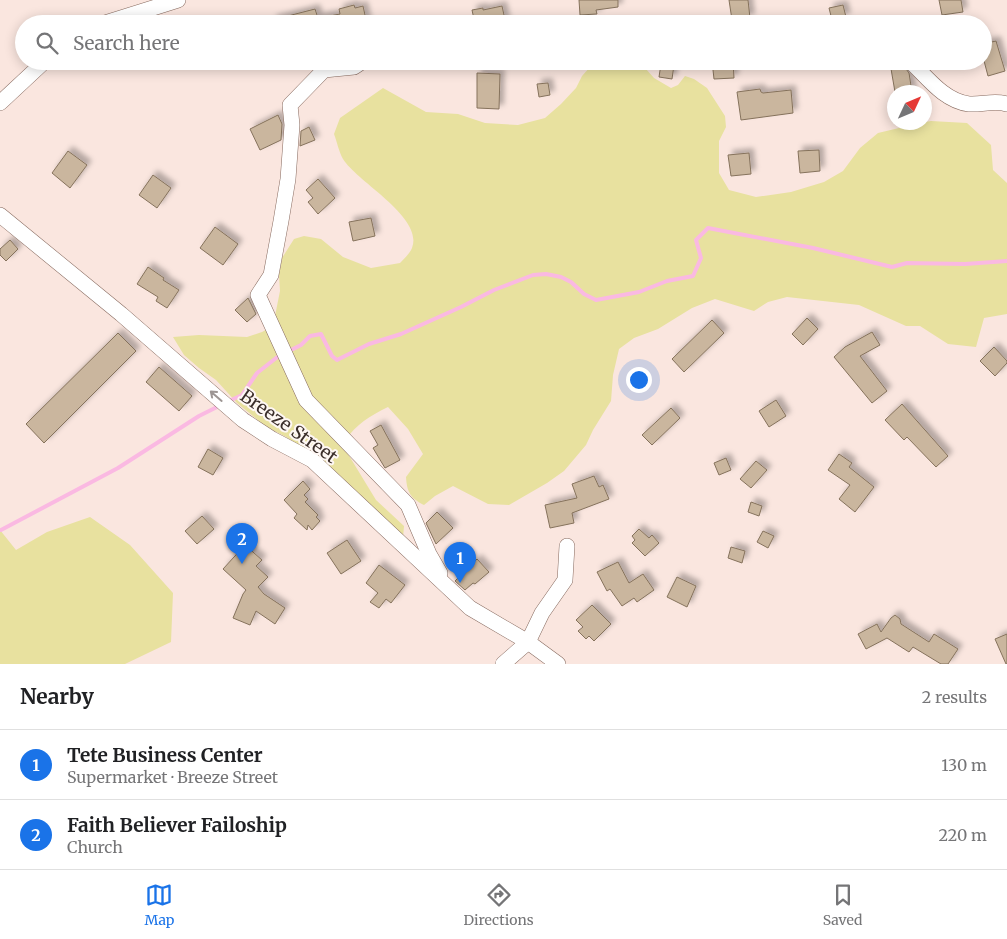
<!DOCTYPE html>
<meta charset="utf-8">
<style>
:root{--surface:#fff;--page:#f2f2f2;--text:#202124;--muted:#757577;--line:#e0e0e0;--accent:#1a73e8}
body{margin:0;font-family:Merriweather,serif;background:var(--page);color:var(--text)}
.compass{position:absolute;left:887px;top:85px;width:45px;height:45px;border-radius:50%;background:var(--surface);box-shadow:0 2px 12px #0003;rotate:46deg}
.you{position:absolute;left:638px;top:379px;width:18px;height:18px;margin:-12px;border:4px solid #fff;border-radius:50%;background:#1a73e8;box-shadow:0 0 0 8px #1a73e833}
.badge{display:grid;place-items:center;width:32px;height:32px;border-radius:50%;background:var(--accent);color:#fff;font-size:16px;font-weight:700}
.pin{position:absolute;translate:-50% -41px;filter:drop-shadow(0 1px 2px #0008)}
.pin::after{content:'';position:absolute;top:26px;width:18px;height:15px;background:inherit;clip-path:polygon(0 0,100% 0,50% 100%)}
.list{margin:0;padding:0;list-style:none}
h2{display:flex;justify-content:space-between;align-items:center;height:65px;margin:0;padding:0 20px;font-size:21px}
h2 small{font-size:16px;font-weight:400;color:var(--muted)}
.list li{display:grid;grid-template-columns:32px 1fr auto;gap:15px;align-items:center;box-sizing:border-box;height:70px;padding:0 20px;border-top:1px solid var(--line)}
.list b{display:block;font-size:19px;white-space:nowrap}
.list p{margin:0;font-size:16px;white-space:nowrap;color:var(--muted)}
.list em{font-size:16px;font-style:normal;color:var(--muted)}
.icon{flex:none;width:28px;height:28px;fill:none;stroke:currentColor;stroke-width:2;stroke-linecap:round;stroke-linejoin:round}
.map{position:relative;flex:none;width:1007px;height:664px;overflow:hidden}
.search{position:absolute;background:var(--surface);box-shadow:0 2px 12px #0003;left:15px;right:15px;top:15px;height:55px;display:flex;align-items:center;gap:12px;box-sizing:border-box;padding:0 18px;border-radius:28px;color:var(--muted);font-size:19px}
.sheet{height:205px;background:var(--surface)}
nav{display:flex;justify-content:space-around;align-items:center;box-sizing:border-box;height:70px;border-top:1px solid var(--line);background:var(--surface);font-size:14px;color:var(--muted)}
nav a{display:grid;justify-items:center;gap:2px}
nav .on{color:var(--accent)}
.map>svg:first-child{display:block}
.green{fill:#e8e19f}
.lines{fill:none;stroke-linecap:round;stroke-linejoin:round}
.stream{stroke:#fab9e2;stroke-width:4}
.building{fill:#cab69e;stroke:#85725c;filter:url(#shadow)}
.street-casing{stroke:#86695e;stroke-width:16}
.street{stroke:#fff;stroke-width:15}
.oneway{stroke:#9d9694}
.labels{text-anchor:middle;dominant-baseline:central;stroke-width:4;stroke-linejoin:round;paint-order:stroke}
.street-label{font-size:18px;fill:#3b2e2a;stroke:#fef7f4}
</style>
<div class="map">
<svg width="1007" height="664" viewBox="0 0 1007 664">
<defs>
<filter id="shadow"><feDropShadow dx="4.5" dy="-4.5" stdDeviation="2.5" flood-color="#0004"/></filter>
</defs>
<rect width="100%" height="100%" fill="#fae6df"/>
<g class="green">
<path d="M637,63l9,6 8,9 17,10 7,-3 7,-9 9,3 13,9 18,28 1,11 -7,14v32l10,17 27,7 35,-5 33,-10 19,-11 17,-23 18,-15 42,-10 11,-2 36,2 24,22 2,25 14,13v131l-23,4 -8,29 -28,-3 -28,-18h-14l-47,-21 -72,-8 -19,5 -14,9 -39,-12 -23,9 -34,21 -24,9 -15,11 -6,26 -2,26 -18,29 -7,15 -22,26 -17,12 -38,22 -21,-1 -35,-18 -18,10 -11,9c-14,-7 -17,-13 -18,-28l17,-23 -15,-25 -20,-22c-18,9 -32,17 -43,34l3,13 28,46 28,26 -1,12 -90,-82 -27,-19 -21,-11 -28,-23 -21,-23 -17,-12 -15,-13 -11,-18 26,-2 48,2 15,-5 11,-6 7,-35 -1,-16 3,-17 12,-19 10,-3 17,3 22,18 28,11 29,-5c4,-4 10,-10 12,-15 12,-31 -55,-66 -69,-89 -4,-7 -6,-17 -9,-25l6,-16 43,-30 43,24 32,2 27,9 33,2 27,-7 16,-14 15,-16 6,-12 8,-9z"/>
<polygon points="90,517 130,545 173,593 171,642 125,664 0,664 0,530 16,550 47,532"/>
</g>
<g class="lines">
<g class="stream">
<polyline points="289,351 301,345 310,336 321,334 332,356 337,360 369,344 401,334 461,307 494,290 533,275 546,274 561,277 571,282 584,294 596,300 639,292 667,281 693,276 701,258 696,240 708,228 813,248 892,267 907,263 965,264 1007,261"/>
<polyline points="229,401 242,395 257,373 280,355"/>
<polyline points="1,530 118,468 199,416 221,405"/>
</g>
</g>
<g class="building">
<polygon points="579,0 618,0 618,7 596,10 597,14 580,15"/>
<polygon points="729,0 748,0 750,18 732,20"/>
<polygon points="939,0 961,0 963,12 942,15"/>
<polygon points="354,5 355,8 363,6 367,24 273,24 272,20 315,9 318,18 340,14 339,9"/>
<polygon points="843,5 846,17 832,20 829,8"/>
<polygon points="502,6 506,24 475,24 472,10 483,8 483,10"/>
<polygon points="996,41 1005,71 988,76 983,57 983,44"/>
<polygon points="712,61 733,61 734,78 714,79"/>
<polygon points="901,62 909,73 912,92 895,92 890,63"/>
<polygon points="661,64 674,65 672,79 659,77"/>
<polygon points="477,73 500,74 499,109 477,108"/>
<polygon points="548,83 550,95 539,97 537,84"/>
<polygon points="760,89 761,92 763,93 791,90 793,113 741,120 737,92"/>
<polygon points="278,115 282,124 281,140 260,150 250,129"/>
<polygon points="309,127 315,140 300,146 301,131"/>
<polygon points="819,150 820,171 800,173 798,151"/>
<polygon points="68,151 87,165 70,188 52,173"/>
<polygon points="749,153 751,174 731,176 728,155"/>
<polygon points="153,175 171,188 157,208 139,195"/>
<polygon points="318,179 335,198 318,214 308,202 313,198 306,190"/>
<polygon points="371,218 375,236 353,241 349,222"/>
<polygon points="215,227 238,244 223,265 200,248"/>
<polygon points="10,240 18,249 6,261 0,255 0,249"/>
<polygon points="148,267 164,278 163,280 179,290 167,308 156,301 158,297 137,284"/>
<polygon points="248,298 256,314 247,322 235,310"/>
<polygon points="807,318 818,329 803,345 792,334"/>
<polygon points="712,320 724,333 684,372 672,359"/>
<polygon points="872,332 880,345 860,356 887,391 872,403 834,357 845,347"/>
<polygon points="118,333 136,351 44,443 26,424"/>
<polygon points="994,347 1007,361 1007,363 995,376 980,361"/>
<polygon points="159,367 192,396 179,411 146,382"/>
<polygon points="776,400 786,416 769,427 759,411"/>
<polygon points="902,404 948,456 936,467 907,437 904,440 885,420"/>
<polygon points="671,408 680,418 652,445 642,435"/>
<polygon points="381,425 400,460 385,468 373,448 378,445 370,431"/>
<polygon points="208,449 223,458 213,475 198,467"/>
<polygon points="839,454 852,463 849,467 874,487 855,512 839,499 850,485 828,470"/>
<polygon points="726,458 731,470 719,475 714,463"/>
<polygon points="756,461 767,470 751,488 740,479"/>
<polygon points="594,476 599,487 603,485 609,499 572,513 574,523 550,528 545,505 577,498 572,484"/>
<polygon points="303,481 310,489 304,495 308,499 305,502 318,515 316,517 320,521 312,530 308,525 307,530 294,518 297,514 284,500"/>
<polygon points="751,502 762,506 759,516 748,512"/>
<polygon points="437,512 453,528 436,544 426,523"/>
<polygon points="202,516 214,529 197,544 185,531"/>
<polygon points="639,529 649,538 652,535 659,543 645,556 632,543 635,540 632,536"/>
<polygon points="763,531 774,536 768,548 757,542"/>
<polygon points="347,540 361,561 341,574 327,553"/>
<polygon points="245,545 262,560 256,566 268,577 258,587 264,594 285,608 275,624 256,611 250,625 233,618 243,594 246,590 223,569"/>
<polygon points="731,547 745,551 742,563 728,558"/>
<polygon points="477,559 489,572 475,584 473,583 465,590 455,581"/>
<polygon points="618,562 629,583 643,574 654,590 637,602 634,598 622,606 610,589 607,591 597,572"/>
<polygon points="379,565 405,585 391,603 386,599 379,608 370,602 378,593 366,583"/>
<polygon points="677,577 696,586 687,607 667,597"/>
<polygon points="592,605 611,624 594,641 589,636 586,639 578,631 583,627 576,620"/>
<polygon points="895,615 900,619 901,624 929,642 934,634 958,649 948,664 941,664 913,647 909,652 887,638 866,649 858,634 877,624 881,632 891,618"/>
<polygon points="1007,634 1007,664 1006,664 995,639"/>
</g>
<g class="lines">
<g class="street-casing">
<g id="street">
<polyline points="102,24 178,0"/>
<polyline points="363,61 354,67 324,70 290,105 292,125 288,179 281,221 271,275 258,295 306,400 408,505 429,554 440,573"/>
<path d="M910,61c17,16 34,40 59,43 13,1 25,-4 38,0"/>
<polyline points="0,103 45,61"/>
<polyline points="0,215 121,314 243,420 272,439 312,460 470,608 528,642 558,664"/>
<polyline points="503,664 528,642 542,613 565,580 567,546"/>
</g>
</g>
<use href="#street" class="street"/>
</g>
<defs><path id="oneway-shaft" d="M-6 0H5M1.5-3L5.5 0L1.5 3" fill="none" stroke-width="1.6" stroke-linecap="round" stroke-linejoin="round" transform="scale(1.25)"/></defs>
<use class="oneway" href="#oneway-shaft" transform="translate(216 396) rotate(-139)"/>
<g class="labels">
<g class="street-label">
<text transform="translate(289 426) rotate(35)">Breeze Street</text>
</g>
</g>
</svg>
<svg class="compass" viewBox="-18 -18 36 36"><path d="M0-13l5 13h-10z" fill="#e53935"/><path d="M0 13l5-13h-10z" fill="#757577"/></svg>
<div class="you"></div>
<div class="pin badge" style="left:460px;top:583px">1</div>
<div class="pin badge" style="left:242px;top:564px">2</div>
<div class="search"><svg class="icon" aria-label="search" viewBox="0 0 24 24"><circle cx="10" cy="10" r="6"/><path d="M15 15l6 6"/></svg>Search here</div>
</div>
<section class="sheet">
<h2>Nearby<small>2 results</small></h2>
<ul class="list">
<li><span class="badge">1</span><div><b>Tete Business Center</b><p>Supermarket · Breeze Street</p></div><em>130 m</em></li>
<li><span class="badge">2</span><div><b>Faith Believer Failoship</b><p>Church</p></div><em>220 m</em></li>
</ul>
</section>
<nav>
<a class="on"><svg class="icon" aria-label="map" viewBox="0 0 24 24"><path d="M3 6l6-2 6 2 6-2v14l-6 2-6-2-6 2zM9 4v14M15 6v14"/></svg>Map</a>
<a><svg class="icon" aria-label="directions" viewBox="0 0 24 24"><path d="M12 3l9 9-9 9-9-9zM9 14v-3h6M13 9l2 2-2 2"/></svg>Directions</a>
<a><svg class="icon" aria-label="saved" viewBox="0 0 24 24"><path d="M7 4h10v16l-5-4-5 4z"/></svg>Saved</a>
</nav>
